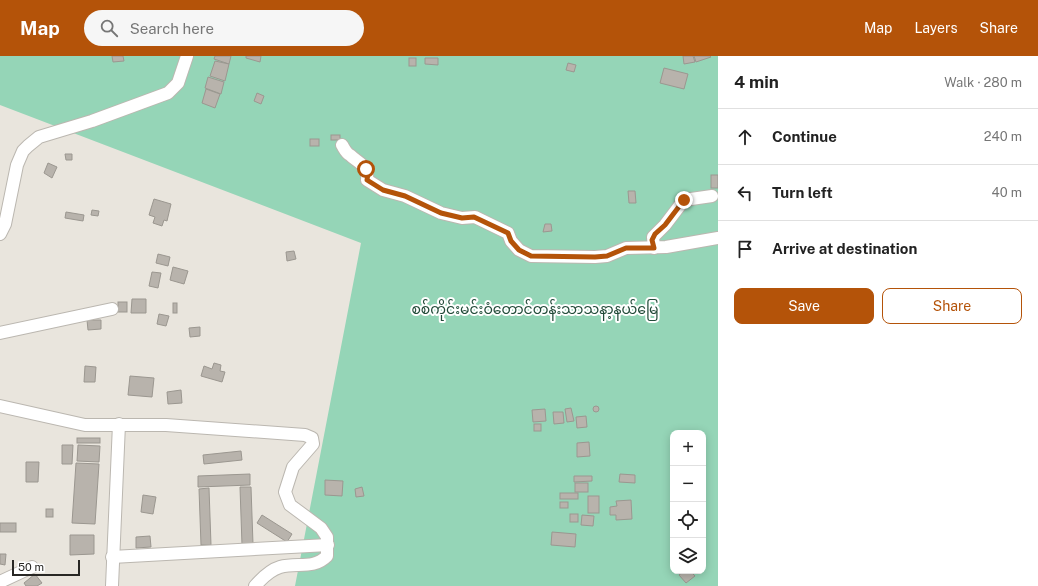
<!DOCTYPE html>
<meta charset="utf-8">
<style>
:root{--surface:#fff;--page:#f6f6f6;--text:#222;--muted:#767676;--line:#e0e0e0;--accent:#b45309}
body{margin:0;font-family:"Public Sans","Noto Sans Myanmar",sans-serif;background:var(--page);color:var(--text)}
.controls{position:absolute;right:12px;bottom:12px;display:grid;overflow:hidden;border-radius:8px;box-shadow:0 2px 10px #0003}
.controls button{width:36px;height:36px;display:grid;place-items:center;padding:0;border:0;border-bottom:1px solid var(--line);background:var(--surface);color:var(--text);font:20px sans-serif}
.scale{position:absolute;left:12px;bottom:10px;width:68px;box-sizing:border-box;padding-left:4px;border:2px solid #282724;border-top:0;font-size:11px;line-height:14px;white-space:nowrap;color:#282724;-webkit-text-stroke:3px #fff;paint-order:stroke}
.stop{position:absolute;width:12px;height:12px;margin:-9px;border:3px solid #b45309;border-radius:50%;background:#fff}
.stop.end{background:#b45309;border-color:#fff;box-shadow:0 1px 4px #0008}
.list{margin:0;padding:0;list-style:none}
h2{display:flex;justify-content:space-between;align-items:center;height:52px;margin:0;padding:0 16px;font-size:17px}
h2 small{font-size:13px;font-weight:400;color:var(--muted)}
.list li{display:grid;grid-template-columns:26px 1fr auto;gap:12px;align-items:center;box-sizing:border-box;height:56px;padding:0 16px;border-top:1px solid var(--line)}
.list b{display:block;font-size:15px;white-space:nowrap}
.list em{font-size:13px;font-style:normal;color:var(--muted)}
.actions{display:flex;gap:8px;padding:12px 16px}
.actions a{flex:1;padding:9px 0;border:1px solid var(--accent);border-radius:8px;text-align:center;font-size:14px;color:var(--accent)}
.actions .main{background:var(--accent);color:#fff}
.icon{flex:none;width:22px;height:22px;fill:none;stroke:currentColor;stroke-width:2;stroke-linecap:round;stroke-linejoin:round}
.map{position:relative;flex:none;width:718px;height:530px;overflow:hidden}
header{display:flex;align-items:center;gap:24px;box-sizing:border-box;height:56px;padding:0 20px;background:var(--accent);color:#fff}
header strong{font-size:19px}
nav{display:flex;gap:22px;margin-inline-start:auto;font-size:14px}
.search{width:280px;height:36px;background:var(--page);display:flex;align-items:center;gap:10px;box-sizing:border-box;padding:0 14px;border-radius:22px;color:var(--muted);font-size:15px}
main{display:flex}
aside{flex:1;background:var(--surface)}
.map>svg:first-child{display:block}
.green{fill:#95d5b7;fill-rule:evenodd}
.building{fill:#b8b3ac;stroke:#9b9790}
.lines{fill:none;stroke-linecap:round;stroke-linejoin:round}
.minor-casing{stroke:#bbb7b0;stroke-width:14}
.minor{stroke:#fff;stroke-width:12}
.route{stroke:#b45309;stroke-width:5}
.labels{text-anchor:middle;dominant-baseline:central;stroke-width:4;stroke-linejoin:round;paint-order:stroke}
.park-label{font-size:14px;fill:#224b39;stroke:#fff}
</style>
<header>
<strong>Map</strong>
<div class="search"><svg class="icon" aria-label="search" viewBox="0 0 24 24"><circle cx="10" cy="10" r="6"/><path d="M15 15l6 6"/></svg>Search here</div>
<nav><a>Map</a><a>Layers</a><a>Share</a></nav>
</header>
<main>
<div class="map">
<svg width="718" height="530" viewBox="0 0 718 530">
<rect width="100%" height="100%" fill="#e9e5dd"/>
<path class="green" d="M0,0h718v530h-423l66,-343 -361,-138zM673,377h30v138h-30z"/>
<g class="building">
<polygon points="112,0 123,0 124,5 113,6"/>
<polygon points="215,0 231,0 229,8 214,3"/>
<polygon points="246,0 261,0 260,6 246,2"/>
<polygon points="683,0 693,0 695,6 684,8"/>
<polygon points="694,0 710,0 711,1 696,6"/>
<rect x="409" y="2" width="7" height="8"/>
<polygon points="425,2 438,2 438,9 425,8"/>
<polygon points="215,5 229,8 225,25 210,20"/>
<polygon points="568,7 576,9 574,16 566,14"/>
<polygon points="664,12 688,18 684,33 660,27"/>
<polygon points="208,21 224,26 221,38 205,32"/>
<polygon points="206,33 220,38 215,52 202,47"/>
<polygon points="257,37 264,40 261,48 254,45"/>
<rect x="331" y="79" width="9" height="5"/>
<rect x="310" y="83" width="9" height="7"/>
<polygon points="65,98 72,98 72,104 66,104"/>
<polygon points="48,107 57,111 52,122 44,117"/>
<rect x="711" y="119" width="7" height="13"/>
<polygon points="628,135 635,135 636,147 629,147"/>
<polygon points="154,143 171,148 167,165 164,164 162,170 153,167 155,161 149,159"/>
<polygon points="92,154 99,155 98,160 91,159"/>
<polygon points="66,156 84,159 83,165 65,162"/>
<polygon points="545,168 551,168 552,175 543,176"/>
<polygon points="294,195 296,203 287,205 286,196"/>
<polygon points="158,198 170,201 168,210 156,207"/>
<polygon points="173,211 188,215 184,228 170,224"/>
<polygon points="152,216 161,217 158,232 149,230"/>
<polygon points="132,243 146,243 146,257 131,257"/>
<rect x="118" y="246" width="9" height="10"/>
<rect x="173" y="247" width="4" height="10"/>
<polygon points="159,258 169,260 166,270 157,268"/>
<polygon points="87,264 101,264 101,273 88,274"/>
<polygon points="200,271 200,280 190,281 189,272"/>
<polygon points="214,307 221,309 220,315 225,316 222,326 201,320 204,310 212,313"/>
<polygon points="85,310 96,311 95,326 84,326"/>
<polygon points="130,320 154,322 152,341 128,339"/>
<polygon points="181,334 182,347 168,348 167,336"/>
<circle cx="596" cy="353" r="3"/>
<polygon points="571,352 574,365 567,366 565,353"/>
<polygon points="545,353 546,365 533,366 532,354"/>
<polygon points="553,356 563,356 564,367 554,368"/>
<polygon points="586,360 587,371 577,372 576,361"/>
<rect x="534" y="368" width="7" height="7"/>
<rect x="77" y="382" width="23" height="5"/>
<polygon points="589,386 590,400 577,401 577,387"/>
<polygon points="62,389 73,389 72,408 62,408"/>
<polygon points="78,389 100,390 99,406 77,405"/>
<polygon points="241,395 242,404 204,408 203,399"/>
<polygon points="26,406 39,406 38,426 26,426"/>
<polygon points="76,407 99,408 95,468 72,467"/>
<polygon points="250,418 250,429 198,431 198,420"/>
<polygon points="620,418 635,419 635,427 619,426"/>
<polygon points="574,420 592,420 592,425 574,426"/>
<polygon points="325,424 343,425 342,440 325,439"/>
<rect x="575" y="427" width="13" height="9"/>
<polygon points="240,431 251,431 253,488 242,489"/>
<polygon points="362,431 364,440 356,441 355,433"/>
<polygon points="209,432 211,489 201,489 199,433"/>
<rect x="560" y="437" width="18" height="6"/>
<polygon points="143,439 156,441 153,458 141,456"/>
<rect x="588" y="440" width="11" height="17"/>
<polygon points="631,444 632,463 616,464 616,459 610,459 610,451 617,450 616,445"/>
<rect x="560" y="446" width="8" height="6"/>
<rect x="46" y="453" width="7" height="8"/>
<rect x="570" y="458" width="8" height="8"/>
<polygon points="262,459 292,478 287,486 257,467"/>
<polygon points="582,459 594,460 593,470 581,469"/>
<rect x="0" y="467" width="16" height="9"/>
<polygon points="552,476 576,478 575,491 551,489"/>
<polygon points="70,479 94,479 94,498 70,499"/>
<polygon points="150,480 151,491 136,492 136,481"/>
<polygon points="0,498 6,498 5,509 0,508"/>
<polygon points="684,515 690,515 695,520 686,527 679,519"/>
<polygon points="35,518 42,527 37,530 26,530 24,527"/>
</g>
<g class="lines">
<g class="minor-casing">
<g id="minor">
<path d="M342,89c2,3 4,8 8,10 8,8 19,10 17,25l16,10 22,6 36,17 21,5 13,-1 33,16 3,8 8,9 12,6 64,1 12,-1 19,-8 40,-1 52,-9"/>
<polyline points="0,178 5,168 17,109 23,95 28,90 39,81 92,65 168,37 178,27 187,0"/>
<polyline points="654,192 653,181 665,169 684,144 712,140"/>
<polyline points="0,277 112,253"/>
<path d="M0,350l85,19h81l139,10 7,3 1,6 -20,23 -8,25 5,13 31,23 6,9v19c-14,14 -30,6 -47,11 -10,3 -18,11 -25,19"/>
<polyline points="112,501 328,489"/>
<polyline points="0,526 32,511"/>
<polyline points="112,530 119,368"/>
</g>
</g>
<use href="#minor" class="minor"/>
</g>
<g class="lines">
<polyline class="route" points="366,113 368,117 367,124 383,134 405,140 441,157 462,162 474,161 508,177 511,185 519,194 531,200 595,201 607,200 626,192 654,192 652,184 655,178 665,169 684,144"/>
</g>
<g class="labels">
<g class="park-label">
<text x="535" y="253">စစ်ကိုင်းမင်းဝံတောင်တန်းသာသနာ့နယ်မြေ</text>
</g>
</g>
</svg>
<div class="controls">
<button>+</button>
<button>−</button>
<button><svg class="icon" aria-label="locate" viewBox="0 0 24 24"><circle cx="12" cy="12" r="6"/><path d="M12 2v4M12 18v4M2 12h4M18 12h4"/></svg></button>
<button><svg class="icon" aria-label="layers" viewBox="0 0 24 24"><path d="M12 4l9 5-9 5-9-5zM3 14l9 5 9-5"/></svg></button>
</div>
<div class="scale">50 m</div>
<div class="stop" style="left:366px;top:113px"></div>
<div class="stop end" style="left:684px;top:144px"></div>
</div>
<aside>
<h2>4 min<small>Walk · 280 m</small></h2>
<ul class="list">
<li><svg class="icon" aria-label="ahead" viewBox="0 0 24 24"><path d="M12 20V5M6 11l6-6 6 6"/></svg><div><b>Continue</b></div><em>240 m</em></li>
<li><svg class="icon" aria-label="left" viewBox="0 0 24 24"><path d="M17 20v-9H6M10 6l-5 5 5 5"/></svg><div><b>Turn left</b></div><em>40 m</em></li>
<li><svg class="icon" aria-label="arrive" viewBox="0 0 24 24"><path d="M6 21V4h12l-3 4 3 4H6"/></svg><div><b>Arrive at destination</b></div></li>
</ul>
<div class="actions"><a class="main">Save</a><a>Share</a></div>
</aside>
</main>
